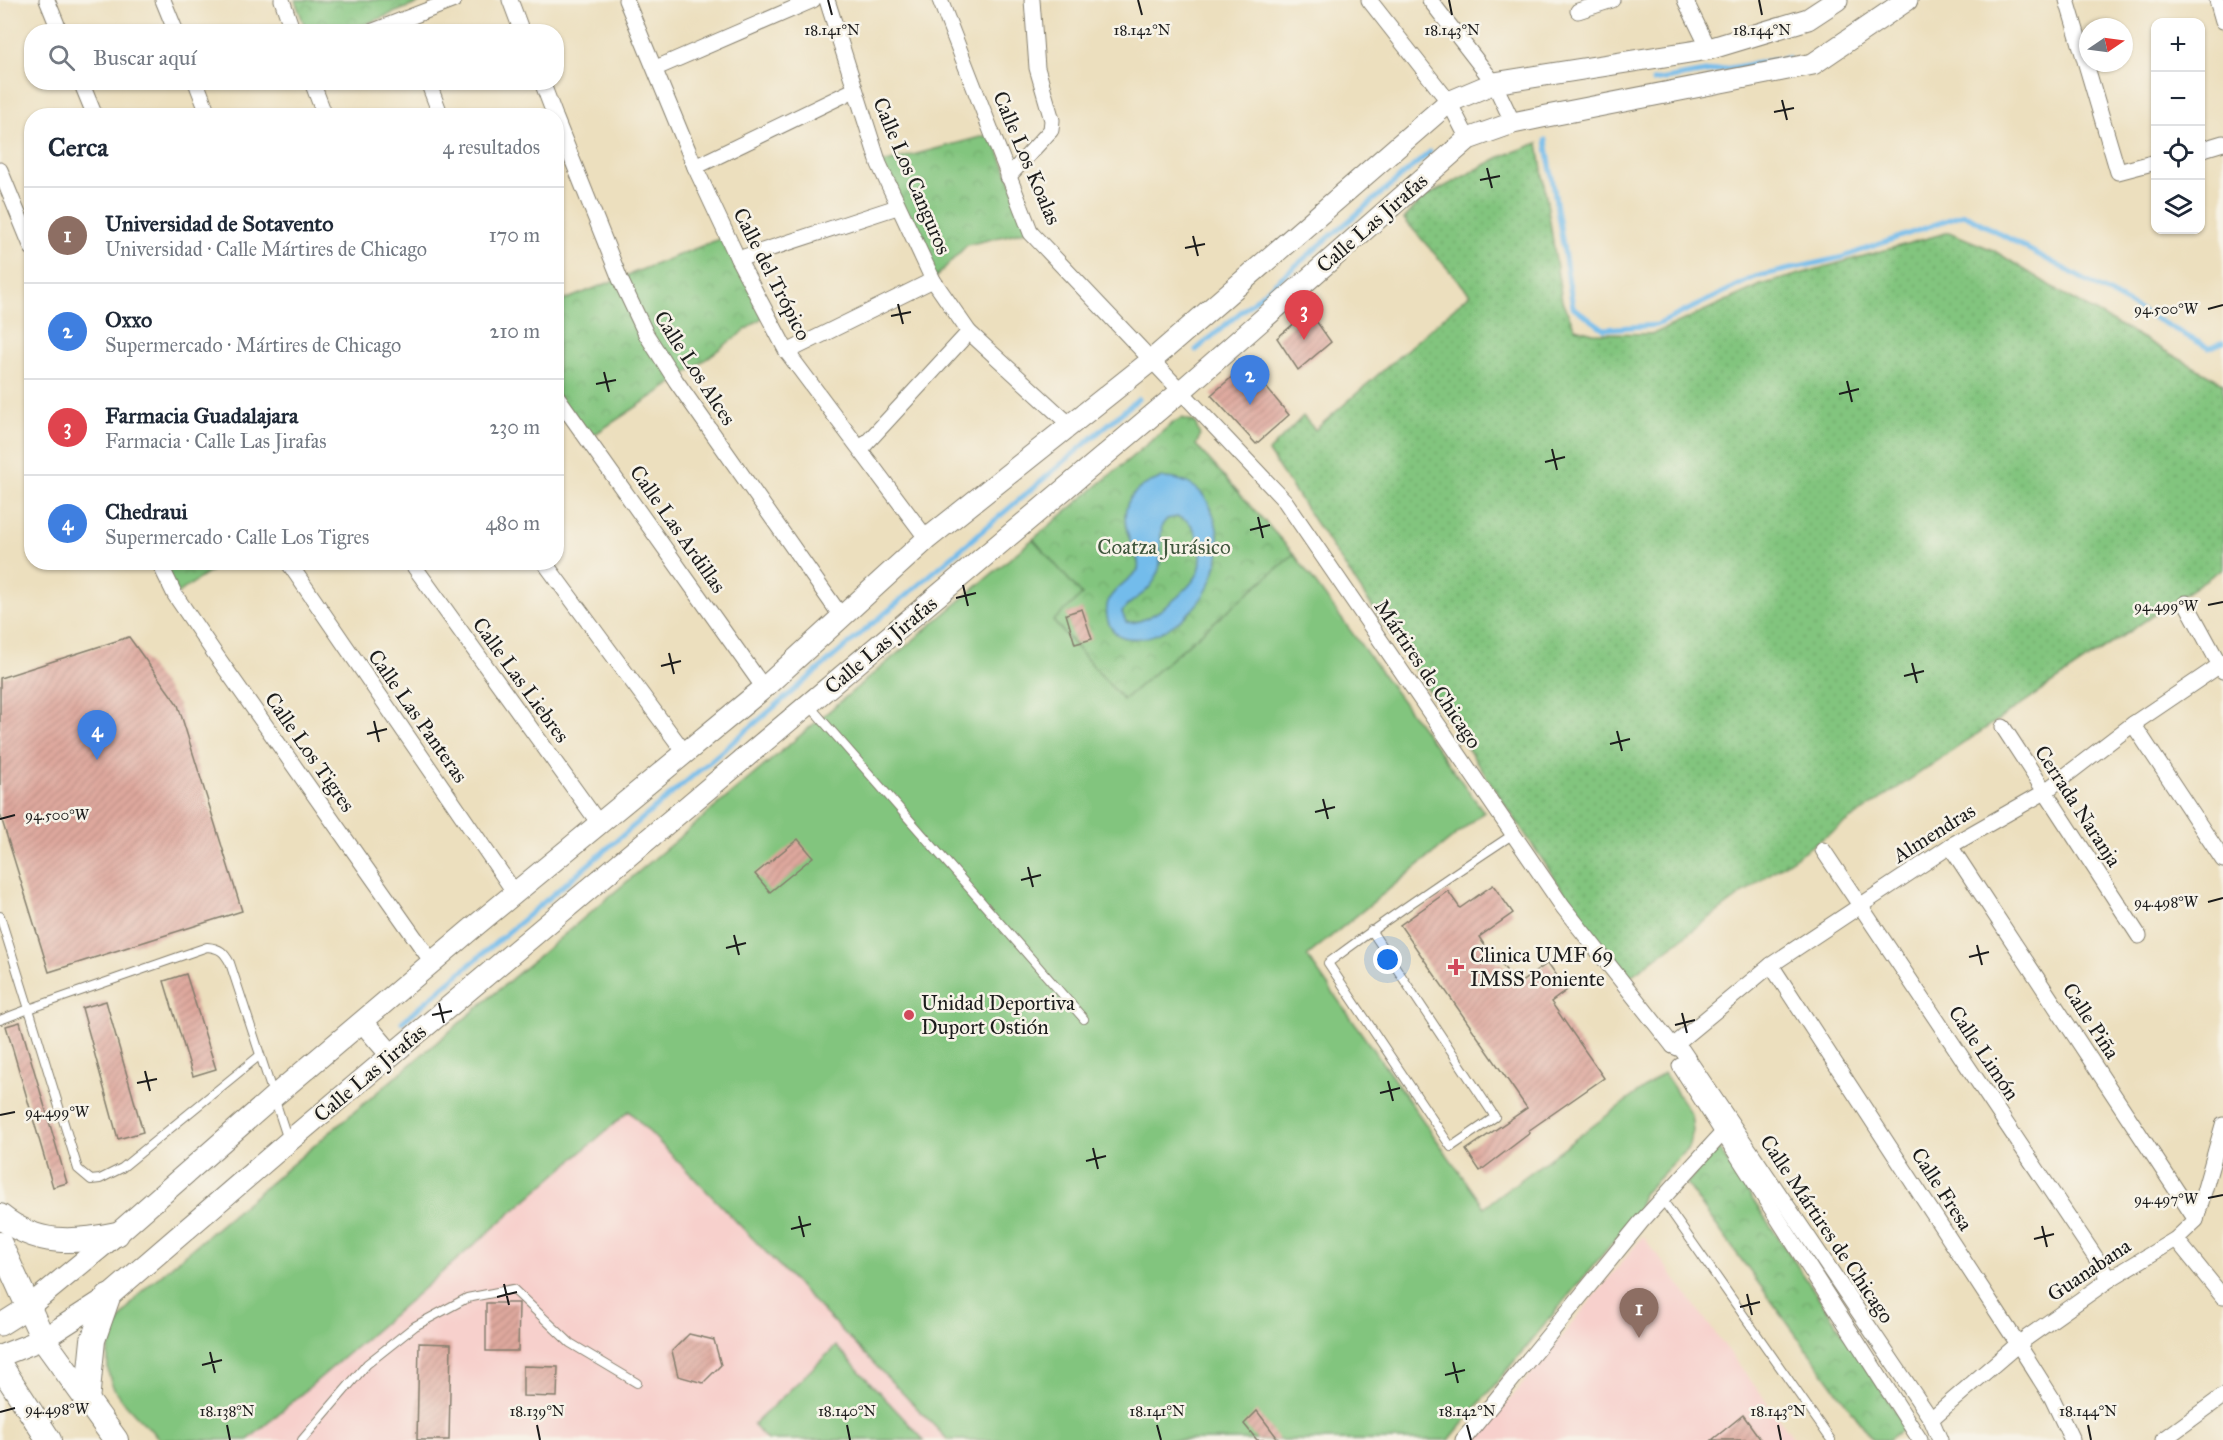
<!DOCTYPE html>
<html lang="es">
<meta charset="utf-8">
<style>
:root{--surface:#fff;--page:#f6f6f7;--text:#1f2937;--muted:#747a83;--line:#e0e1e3;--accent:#0b8043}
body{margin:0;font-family:"IM FELL Great Primer",serif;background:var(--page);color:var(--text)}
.controls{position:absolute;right:18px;top:18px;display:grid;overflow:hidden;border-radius:12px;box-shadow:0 2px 4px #0004}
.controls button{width:54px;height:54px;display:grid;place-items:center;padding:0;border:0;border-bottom:2px solid var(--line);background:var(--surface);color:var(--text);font:30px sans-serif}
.compass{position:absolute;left:2079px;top:18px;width:54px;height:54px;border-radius:50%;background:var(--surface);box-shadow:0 2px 4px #0004;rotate:77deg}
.you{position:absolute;left:1388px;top:960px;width:21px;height:21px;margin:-15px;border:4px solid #fff;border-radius:50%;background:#1a73e8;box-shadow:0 0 0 9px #1a73e833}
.badge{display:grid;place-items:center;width:39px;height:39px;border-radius:50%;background:var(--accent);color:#fff;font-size:20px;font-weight:700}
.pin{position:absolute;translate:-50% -50px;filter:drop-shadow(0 2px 3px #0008)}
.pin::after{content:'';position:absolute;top:32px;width:21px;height:18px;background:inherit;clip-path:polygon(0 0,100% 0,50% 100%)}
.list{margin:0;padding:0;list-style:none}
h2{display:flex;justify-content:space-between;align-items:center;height:78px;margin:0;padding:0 24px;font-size:26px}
h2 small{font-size:20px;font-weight:400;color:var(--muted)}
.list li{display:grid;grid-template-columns:39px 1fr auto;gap:18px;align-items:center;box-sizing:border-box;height:96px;padding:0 24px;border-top:2px solid var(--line)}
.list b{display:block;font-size:22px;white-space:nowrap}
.list p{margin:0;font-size:20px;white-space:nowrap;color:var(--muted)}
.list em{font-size:20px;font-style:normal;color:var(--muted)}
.icon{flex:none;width:33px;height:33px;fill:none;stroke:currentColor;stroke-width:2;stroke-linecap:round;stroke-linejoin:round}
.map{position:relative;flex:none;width:2223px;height:1440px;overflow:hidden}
.search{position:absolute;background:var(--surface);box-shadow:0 2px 4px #0004;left:24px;top:24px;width:540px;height:66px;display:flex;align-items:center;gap:15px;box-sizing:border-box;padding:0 21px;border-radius:24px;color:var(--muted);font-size:22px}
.panel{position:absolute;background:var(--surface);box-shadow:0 2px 4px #0004;left:24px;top:108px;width:540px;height:462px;border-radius:24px}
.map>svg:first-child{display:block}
.built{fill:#f7d0cc}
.grass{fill:url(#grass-dots);stroke:#4f704d;stroke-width:1.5}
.park{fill:url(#park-crowns);stroke:#4f704d;stroke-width:1.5}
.pitch{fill:#82c57e;stroke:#4f704d;stroke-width:1.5}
.water{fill:#73bceb;stroke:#486c84;stroke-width:1.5;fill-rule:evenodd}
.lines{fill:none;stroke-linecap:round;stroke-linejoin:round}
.stream{stroke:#73bceb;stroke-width:5}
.building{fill:url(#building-hatch)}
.service-casing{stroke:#847e6d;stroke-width:10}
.minor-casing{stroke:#847e6d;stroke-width:17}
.secondary-casing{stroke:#847e6d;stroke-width:23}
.primary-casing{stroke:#847e6d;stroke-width:26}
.service{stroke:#fff;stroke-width:8}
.minor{stroke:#fff;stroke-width:15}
.secondary{stroke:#fff;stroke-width:21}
.primary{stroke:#fff;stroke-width:24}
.ticks{fill:none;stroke:#1c1c1c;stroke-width:2}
.poi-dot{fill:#d1495b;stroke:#f7f3e8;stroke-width:2}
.labels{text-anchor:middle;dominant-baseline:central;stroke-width:5;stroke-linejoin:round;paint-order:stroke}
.street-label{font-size:21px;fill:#1c1c1c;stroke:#f7f3e8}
.park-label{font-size:21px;fill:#40573e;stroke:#f7f3e8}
.poi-label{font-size:21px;fill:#1c1c1c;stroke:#f7f3e8;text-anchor:start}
.ticks-label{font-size:15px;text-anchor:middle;fill:#1c1c1c;stroke:#f7f3e8;stroke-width:5;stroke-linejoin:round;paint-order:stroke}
</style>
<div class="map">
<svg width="2223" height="1440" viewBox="0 0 2223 1440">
<defs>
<pattern id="grass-dots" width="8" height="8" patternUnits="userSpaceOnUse" patternTransform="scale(1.5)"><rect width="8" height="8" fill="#82c57e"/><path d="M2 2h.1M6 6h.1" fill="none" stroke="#70a96c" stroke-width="1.8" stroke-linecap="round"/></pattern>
<pattern id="park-crowns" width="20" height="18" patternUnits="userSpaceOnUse" patternTransform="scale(1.5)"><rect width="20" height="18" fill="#82c57e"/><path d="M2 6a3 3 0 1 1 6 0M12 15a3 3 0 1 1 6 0" fill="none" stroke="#70a96c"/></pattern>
<pattern id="building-hatch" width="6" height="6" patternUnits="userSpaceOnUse" patternTransform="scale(1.5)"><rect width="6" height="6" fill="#dea89d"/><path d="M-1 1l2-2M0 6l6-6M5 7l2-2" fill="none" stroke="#be9087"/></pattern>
</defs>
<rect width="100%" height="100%" fill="#f7f3e8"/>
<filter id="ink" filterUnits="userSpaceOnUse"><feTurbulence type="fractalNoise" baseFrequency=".0167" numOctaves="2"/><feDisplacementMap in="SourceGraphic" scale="12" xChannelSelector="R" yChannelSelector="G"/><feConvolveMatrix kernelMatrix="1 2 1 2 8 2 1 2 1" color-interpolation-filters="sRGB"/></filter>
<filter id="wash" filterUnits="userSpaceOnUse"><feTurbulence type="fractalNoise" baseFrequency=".008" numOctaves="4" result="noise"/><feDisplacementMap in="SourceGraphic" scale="24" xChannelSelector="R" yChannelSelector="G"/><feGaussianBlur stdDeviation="1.35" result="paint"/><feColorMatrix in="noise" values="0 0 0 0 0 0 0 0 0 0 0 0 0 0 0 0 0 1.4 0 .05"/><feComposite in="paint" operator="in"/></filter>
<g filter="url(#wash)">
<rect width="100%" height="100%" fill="#ecdfbe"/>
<g class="built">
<polygon points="629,1110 948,1440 248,1440"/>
<polygon points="1643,1236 1795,1440 1477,1440"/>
</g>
<polygon class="grass" points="1538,143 1562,301 1575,328 1593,333 1653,334 1761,285 1949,232 1993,250 2070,298 2223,383 2223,568 1764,878 1624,981 1268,452 1303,416 1315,430 1470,294 1404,219 1423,198 1500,157"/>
<g class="park">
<polygon points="295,0 426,0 348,31 307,32"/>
<polygon points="992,134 1030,230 967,245 933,280 879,164"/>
<polygon points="727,236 767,314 676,381 589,438 570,413 557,421 557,303"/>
<polygon points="1182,418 1195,422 1200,436 1196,445 1294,554 1123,700 1053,621 1081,595 1033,539 1174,422"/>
<polygon points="159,563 223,563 175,595"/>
<polygon points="1718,1148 1906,1427 1888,1440 1873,1440 1686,1184"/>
</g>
<g class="pitch">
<path d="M1033,539l49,56 -29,26 70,79 171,-146 190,258 -177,144 177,251 180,-134 27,41 2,17 -5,17 -45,46 -6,19 -188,227h-501l-319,-329 -381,329h-88c-12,-14 -39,-37 -47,-53 -16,-36 7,-72 30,-97z"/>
<polygon points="836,1346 924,1440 767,1440 753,1425"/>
</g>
<path class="water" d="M1162,478c26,0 43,11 51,36 33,94 -90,157 -105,107 -2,-7 -2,-15 1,-22 6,-11 21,-20 29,-29 2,-11 -3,-17 -7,-27 -14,-34 -3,-55 31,-65zM1177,517c11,2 15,7 19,17 5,10 7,26 3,37 -7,18 -53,56 -73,51l-4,-10c6,-10 17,-14 25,-22 20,-20 11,-41 15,-65l5,-6z"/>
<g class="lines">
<g class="stream">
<polyline points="1653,81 1788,58"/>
<polyline points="1546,140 1573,307 1604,329 1657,325 1755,277 1843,257 1964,214 2209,348 2223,342"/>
<polyline points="1196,350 1430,152"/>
<polyline points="402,1022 1138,399"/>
</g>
</g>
<g id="blocks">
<g class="building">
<polygon points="1309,311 1331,342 1298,370 1277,338"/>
<polygon points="1247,364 1289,415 1256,444 1211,395"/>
<polygon points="1082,609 1092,639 1075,644 1066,614"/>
<polygon points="129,637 178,705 242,911 49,972 0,814 0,678"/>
<polygon points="798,839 813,857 770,892 755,874"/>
<polygon points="1493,885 1513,913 1479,937 1497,964 1500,962 1517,985 1548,963 1567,990 1551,1002 1604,1078 1528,1131 1530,1133 1480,1171 1466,1150 1527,1108 1400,925 1448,891 1460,908"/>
<polygon points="186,974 216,1069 193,1076 164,981"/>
<polygon points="106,1001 143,1132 118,1139 82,1008"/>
<polygon points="20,1022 67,1183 53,1187 6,1026"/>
<polygon points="486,1303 519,1303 518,1351 486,1351"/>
<polygon points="689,1334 714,1340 721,1365 703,1383 678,1376 672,1351"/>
<polygon points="419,1343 451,1344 449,1440 417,1440"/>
<polygon points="523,1366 558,1367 557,1397 523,1396"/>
<polygon points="1257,1411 1279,1440 1257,1440 1244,1424"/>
<polygon points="1743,1415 1761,1440 1712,1440"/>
</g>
</g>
</g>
<g filter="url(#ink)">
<use href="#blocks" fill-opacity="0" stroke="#847e6d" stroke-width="1.5"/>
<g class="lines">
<g class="service-casing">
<g id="service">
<polyline points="809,705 1084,1019"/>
<path d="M0,916l29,93 178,-62c13,1 17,5 23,16l58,177"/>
<path d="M1371,930l124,187 -44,30 -123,-184c60,-45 122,-87 184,-128"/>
<polyline points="0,1020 29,1009 78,1169 91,1180 100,1179 122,1168 259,1056"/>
<polyline points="1662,1199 1831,1440"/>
<polyline points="302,1440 367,1364 415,1326 467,1298 513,1289 570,1343 637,1383"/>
</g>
</g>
<g class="minor-casing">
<g id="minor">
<polyline points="47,0 60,32"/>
<polyline points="163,0 176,32"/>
<polyline points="282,0 293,32"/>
<polyline points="510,0 522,32"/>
<polyline points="626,0 695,167 738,259 787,352 927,539"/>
<polyline points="827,0 879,164 933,280 969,332 1069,424"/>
<polyline points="940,0 1031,233 1285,501 1563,907 1673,1046 1682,1050 1931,1419 1940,1440"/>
<polyline points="1369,0 1449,102 1468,139"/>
<polyline points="1430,0 1494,83 1513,123"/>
<polyline points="1685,0 1709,49"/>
<polyline points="2067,0 2118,172 2156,162"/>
<polyline points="2217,0 2223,21"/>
<polyline points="1578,11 1612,0"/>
<polyline points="371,32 454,0"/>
<polyline points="656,68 813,0"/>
<polyline points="81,82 95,116"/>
<polyline points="196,82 209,116"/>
<polyline points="312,82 325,116"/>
<polyline points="428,82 441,116"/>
<polyline points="542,82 555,116"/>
<polyline points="556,119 620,279 646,334 676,381 841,616"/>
<polyline points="2200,150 2223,143"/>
<polyline points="695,167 854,90"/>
<polyline points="0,170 32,248"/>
<polyline points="1008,177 1051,130 1052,120 1037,68 1032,0"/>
<polyline points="738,259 897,207"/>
<polyline points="787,352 933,280"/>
<polyline points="556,395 764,688"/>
<polyline points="861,449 969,332"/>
<polyline points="159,562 175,595 213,651 432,962"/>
<polyline points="288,562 515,893"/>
<polyline points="411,562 598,822"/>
<polyline points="544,562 685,753"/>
<polyline points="2186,603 2223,671"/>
<polyline points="2133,724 2223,860"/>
<polyline points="2003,727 2139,936"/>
<polyline points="1950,846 2196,1220"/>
<polyline points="1823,850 2110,1279"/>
<polyline points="1771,965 2018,1344 2052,1398 2072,1440"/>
<polyline points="1673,1046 1771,965 1950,846 2043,793 2133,724 2223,663"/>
<polyline points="1680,1066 1920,1440"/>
<polyline points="2176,1239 2223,1297"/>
<polyline points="1931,1419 2018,1344 2110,1279 2176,1239 2196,1220 2223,1125"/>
<polyline points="1463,1440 1641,1222 1729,1126"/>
<polyline points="2163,1440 2223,1396"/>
</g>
</g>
<g class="secondary-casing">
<g id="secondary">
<polyline points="363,1022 391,1055"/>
<polyline points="0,1325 27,1308 117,1234 272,1098 469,931 764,688 927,539 1152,360 1449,102 1494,83 1709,49 1808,19 1837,0"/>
<polyline points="0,1356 43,1339 108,1297 288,1142 1180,392 1468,139 1513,123 1542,117 1813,64 1907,0"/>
</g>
</g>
<g class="primary-casing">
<g id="primary">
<path d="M0,1216c37,30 74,27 117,18"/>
<polyline points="0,1244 43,1339 116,1440"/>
<polyline points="0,1365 49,1440"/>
<polyline points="87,1401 93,1340 108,1297"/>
</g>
</g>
<use href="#service" class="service"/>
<use href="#minor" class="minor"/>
<use href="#secondary" class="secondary"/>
<use href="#primary" class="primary"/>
</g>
</g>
<path class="ticks" d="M828,0l4,15M1138,0l4,15M1449,0l3,15M1759,0l3,15M1782,100l5,20M1774,112l20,-4M1487,168l5,20M1480,180l20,-4M1193,236l5,20M1185,248l20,-4M898,304l5,20M2208,309l15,-4M891,316l20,-4M604,372l5,20M1847,381l5,21M596,384l20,-4M1839,394l20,-5M1552,449l5,21M1545,462l20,-5M1258,517l5,21M1250,530l20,-5M963,585l5,21M956,598l20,-5M2208,605l15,-3M669,653l5,21M1912,663l5,20M661,666l20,-5M1904,676l20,-5M374,721l5,21M1617,731l5,20M367,734l20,-5M1610,744l20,-5M1323,799l5,20M1315,812l20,-5M0,819l15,-4M1028,867l5,20M1021,880l20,-5M2208,902l15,-4M734,935l5,20M1977,945l5,20M726,948l20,-5M1969,957l20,-5M439,1003l5,20M1682,1013l5,20M432,1015l20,-4M1675,1025l20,-5M145,1071l5,20M1388,1081l5,20M137,1083l20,-4M1380,1093l20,-5M0,1115l15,-3M1093,1148l5,21M1086,1161l20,-5M2208,1198l15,-3M799,1216l5,21M2042,1226l5,21M791,1229l20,-5M2034,1239l20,-5M504,1284l5,21M1747,1294l5,21M497,1297l20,-5M1740,1307l20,-5M210,1352l5,21M1453,1362l5,21M202,1365l20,-5M1445,1375l20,-5M0,1412l15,-4M227,1425l3,15M537,1425l3,15M847,1425l3,15M1157,1425l4,15M1467,1425l4,15M1778,1425l3,15M2088,1425l3,15"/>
<g class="poi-dot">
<path d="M1453 958h6v6h6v6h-6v6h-6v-6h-6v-6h6z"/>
<circle cx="909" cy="1015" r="6"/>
</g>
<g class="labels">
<g class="street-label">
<text transform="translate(1027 158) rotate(67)">Calle Los Koalas</text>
<text transform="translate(912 176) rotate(67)">Calle Los Canguros</text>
<text transform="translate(1372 223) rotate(-41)">Calle Las Jirafas</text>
<text transform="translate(772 274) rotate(63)">Calle del Trópico</text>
<text transform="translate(695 368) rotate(57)">Calle Los Alces</text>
<text transform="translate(678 529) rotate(55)">Calle Las Ardillas</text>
<text transform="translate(881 645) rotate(-40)">Calle Las Jirafas</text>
<text transform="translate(1428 674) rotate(56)">Mártires de Chicago</text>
<text transform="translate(521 680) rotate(54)">Calle Las Liebres</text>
<text transform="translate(418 716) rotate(55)">Calle Las Panteras</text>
<text transform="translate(310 752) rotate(55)">Calle Los Tigres</text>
<text transform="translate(2078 806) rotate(57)">Cerrada Naranja</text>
<text transform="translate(1934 833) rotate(-32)">Almendras</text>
<text transform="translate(2091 1021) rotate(57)">Calle Piña</text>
<text transform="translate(1984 1053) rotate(56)">Calle Limón</text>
<text transform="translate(370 1073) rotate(-40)">Calle Las Jirafas</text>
<text transform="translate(1942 1189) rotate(57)">Calle Fresa</text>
<text transform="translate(1827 1229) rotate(56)">Calle Mártires de Chicago</text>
<text transform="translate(2089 1270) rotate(-34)">Guanabana</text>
</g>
<g class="park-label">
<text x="1164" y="547">Coatza Jurásico</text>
</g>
<g class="poi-label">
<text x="1470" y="955">Clinica UMF 69<tspan x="1470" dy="24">IMSS Poniente</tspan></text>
<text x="921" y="1003">Unidad Deportiva<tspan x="921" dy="24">Duport Ostión</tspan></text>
</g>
</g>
<g class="ticks-label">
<text x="832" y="35">18.141°N</text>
<text x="1142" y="35">18.142°N</text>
<text x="1452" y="35">18.143°N</text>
<text x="1762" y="35">18.144°N</text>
<text x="2166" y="314">94.500°W</text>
<text x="2166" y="611">94.499°W</text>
<text x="57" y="820">94.500°W</text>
<text x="2166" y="907">94.498°W</text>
<text x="57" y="1117">94.499°W</text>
<text x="2166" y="1204">94.497°W</text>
<text x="57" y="1414">94.498°W</text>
<text x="227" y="1416">18.138°N</text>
<text x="537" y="1416">18.139°N</text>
<text x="847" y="1416">18.140°N</text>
<text x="1157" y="1416">18.141°N</text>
<text x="1467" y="1416">18.142°N</text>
<text x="1778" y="1416">18.143°N</text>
<text x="2088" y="1416">18.144°N</text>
</g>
</svg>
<div class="controls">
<button>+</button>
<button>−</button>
<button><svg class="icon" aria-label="locate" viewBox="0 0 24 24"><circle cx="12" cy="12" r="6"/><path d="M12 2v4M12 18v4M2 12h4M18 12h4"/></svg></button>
<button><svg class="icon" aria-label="layers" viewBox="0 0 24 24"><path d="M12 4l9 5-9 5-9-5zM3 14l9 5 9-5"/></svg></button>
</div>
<svg class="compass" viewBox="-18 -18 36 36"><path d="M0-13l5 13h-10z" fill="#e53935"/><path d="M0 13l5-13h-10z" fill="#747a83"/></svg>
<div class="you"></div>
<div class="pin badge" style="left:1639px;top:1338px;background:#8d6e63">1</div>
<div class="pin badge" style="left:1250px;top:405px;background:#3f7fe0">2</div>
<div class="pin badge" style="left:1304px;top:340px;background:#e0444e">3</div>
<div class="pin badge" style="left:97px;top:760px;background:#3f7fe0">4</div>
<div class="search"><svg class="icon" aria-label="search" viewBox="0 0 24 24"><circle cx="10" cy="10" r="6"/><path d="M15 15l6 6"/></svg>Buscar aquí</div>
<section class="panel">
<h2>Cerca<small>4 resultados</small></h2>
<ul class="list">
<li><span class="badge" style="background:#8d6e63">1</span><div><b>Universidad de Sotavento</b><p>Universidad · Calle Mártires de Chicago</p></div><em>170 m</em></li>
<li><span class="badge" style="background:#3f7fe0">2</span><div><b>Oxxo</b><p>Supermercado · Mártires de Chicago</p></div><em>210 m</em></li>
<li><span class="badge" style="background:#e0444e">3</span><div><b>Farmacia Guadalajara</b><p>Farmacia · Calle Las Jirafas</p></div><em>230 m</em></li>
<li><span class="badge" style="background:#3f7fe0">4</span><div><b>Chedraui</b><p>Supermercado · Calle Los Tigres</p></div><em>480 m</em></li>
</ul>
</section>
</div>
